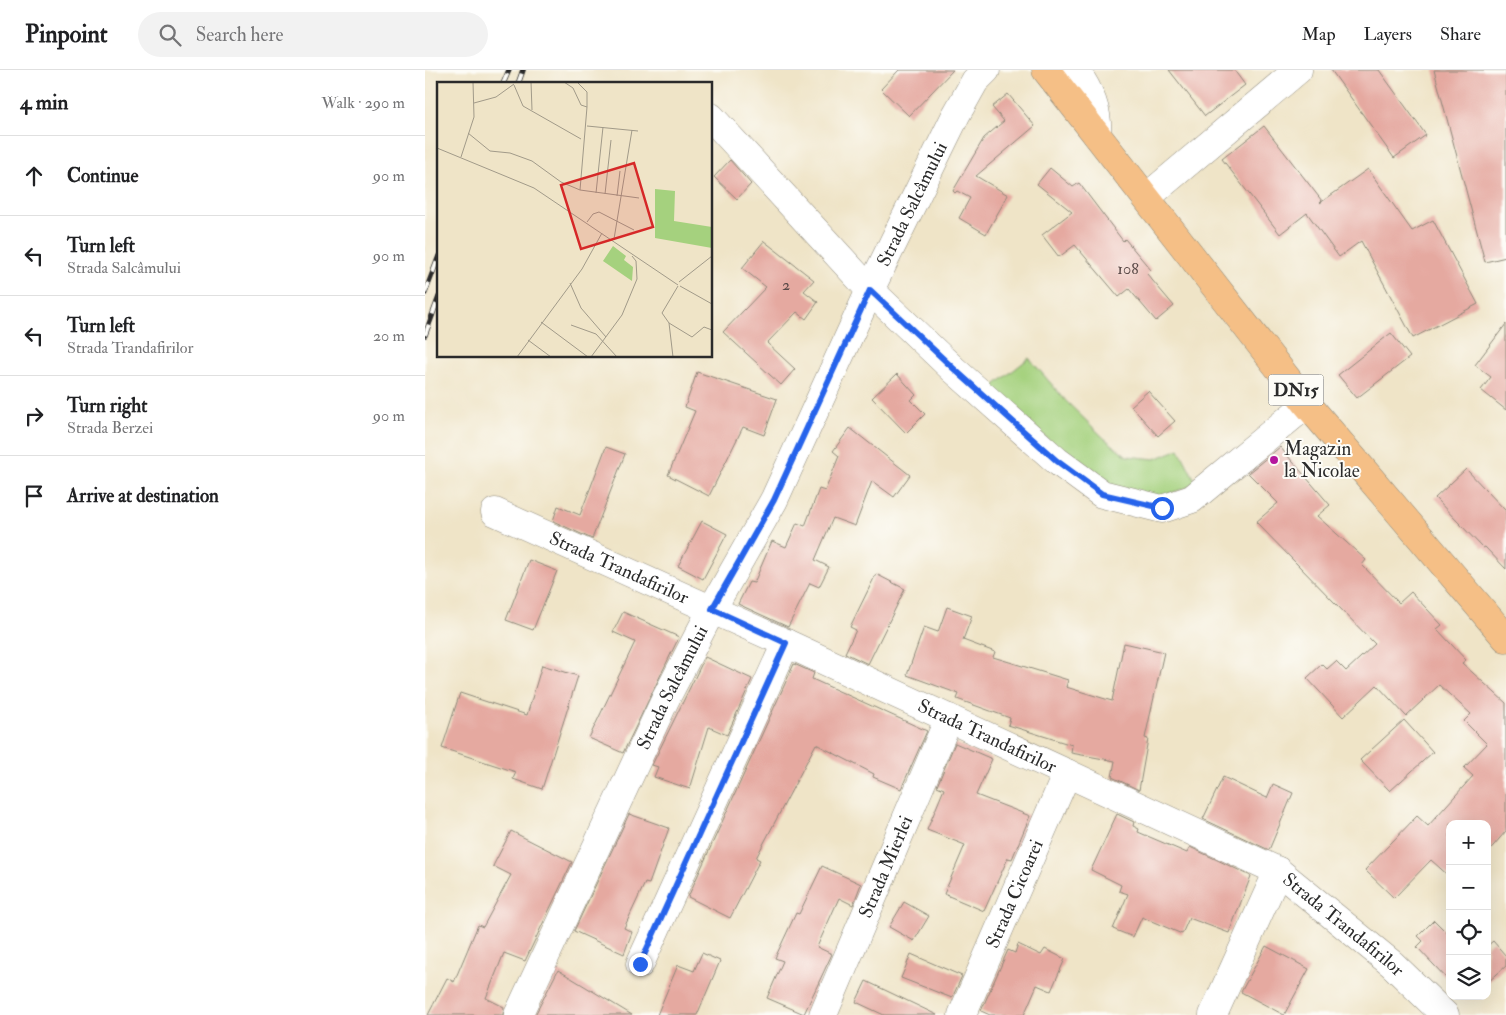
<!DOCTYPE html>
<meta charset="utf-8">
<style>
:root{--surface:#fff;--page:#f2f2f2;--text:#202124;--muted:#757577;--line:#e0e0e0}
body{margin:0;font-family:"IM FELL Double Pica",serif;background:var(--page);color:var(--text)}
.controls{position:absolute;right:15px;bottom:15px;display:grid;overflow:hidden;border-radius:10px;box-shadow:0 5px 20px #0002}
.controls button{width:45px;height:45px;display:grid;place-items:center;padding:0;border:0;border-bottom:1px solid var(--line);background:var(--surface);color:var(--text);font:25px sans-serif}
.stop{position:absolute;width:15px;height:15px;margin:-11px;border:4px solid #2563eb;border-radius:50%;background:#fff}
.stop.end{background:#2563eb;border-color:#fff;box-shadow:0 1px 5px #0008}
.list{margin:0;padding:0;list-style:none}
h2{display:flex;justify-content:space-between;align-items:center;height:65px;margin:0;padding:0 20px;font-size:21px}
h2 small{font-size:16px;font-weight:400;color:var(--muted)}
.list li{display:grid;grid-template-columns:32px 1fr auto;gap:15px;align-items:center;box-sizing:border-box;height:80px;padding:0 20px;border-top:1px solid var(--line)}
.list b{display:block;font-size:19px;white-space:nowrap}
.list p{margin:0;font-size:16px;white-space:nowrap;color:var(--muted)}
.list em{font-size:16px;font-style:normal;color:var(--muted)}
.icon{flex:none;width:28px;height:28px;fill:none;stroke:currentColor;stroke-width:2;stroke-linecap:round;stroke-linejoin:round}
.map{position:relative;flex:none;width:1081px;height:945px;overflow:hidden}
header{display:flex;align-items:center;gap:30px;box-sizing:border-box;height:70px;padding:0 25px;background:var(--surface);border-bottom:1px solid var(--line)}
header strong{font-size:24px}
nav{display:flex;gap:28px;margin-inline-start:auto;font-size:18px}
.search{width:350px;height:45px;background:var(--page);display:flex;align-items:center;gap:12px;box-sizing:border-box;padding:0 18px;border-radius:28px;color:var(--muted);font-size:19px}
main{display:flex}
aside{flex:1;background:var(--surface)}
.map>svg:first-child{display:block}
.green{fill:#a5d17e;stroke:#687e54}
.building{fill:#e5a9a0}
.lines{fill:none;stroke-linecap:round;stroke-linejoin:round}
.street-casing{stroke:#8d8879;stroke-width:29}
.primary-casing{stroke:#8d8879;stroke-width:29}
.street{stroke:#fff;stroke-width:28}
.primary{stroke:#f5bf86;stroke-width:28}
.rail-casing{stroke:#2b2b2b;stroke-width:5.5}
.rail{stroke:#fdfcf7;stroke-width:4;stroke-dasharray:11;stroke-linecap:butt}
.route{stroke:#2563eb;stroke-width:6}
.poi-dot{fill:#b5179e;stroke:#fdfcf7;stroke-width:2}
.labels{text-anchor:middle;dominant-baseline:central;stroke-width:4;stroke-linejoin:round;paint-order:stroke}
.number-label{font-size:16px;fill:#5a4a48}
.shield{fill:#fdfcf7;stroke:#6a6a68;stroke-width:1}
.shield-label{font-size:18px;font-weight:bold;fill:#2b2b2b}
.street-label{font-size:19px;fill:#2b2b2b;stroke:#fdfcf7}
.poi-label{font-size:19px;fill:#2b2b2b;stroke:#fdfcf7;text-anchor:start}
.inset-road{fill:none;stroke:#a19a89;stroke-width:1}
.view{fill:#d62828;fill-opacity:0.15;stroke:#d62828;stroke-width:2.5}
.inset-edge{fill:none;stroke:#2b2b2b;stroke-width:2.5}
</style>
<header>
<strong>Pinpoint</strong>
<div class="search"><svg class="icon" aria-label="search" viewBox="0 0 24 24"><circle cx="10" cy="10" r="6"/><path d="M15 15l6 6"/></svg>Search here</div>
<nav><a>Map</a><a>Layers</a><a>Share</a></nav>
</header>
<main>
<aside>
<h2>4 min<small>Walk · 290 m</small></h2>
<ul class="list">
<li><svg class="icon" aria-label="ahead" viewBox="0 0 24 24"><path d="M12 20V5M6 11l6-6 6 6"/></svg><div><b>Continue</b></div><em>90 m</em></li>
<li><svg class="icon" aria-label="left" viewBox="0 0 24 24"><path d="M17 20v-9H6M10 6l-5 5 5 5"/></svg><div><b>Turn left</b><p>Strada Salcâmului</p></div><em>90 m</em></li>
<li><svg class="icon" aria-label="left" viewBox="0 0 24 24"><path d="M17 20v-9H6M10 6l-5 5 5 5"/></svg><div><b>Turn left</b><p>Strada Trandafirilor</p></div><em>20 m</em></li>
<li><svg class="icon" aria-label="right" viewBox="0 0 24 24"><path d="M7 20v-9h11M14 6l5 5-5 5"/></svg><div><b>Turn right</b><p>Strada Berzei</p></div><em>90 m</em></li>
<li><svg class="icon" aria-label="arrive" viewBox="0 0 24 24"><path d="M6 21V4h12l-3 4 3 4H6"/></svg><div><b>Arrive at destination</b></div></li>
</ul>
</aside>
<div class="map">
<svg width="1081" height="945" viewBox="0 0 1081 945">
<rect width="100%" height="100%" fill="#fdfcf7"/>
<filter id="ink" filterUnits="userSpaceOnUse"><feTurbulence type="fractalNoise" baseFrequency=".02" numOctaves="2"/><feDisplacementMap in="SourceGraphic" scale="10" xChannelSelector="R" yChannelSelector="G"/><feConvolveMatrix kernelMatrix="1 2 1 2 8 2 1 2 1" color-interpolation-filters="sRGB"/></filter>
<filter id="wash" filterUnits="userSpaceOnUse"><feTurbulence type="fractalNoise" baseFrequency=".0096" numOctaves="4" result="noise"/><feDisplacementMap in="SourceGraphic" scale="20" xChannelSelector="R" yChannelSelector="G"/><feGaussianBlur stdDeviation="1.12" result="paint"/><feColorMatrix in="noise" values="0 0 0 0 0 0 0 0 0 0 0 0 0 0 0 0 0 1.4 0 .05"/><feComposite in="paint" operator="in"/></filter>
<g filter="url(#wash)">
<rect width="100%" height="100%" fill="#efe4c7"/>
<polygon class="green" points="604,288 641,331 679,368 702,386 730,389 754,379 772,414 729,429 689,419 657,400 566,318"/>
<g id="blocks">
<g class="building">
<polygon points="474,0 528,0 484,46 456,19"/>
<polygon points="744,0 809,0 820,15 780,46"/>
<polygon points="906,0 954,0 1001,65 969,88"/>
<polygon points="1009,0 1081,0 1081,187 1060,192"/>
<polygon points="583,24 610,56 551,106 583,125 561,164 534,148 545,128 532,121 530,123 528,121 559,68 579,51 567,37"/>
<polygon points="839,56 897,131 895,133 943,99 987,161 1008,150 1053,234 988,268 936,171 914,187 882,143 855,164 797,89"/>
<polygon points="305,90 326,114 312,129 289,107"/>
<polygon points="625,98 648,117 654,113 698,171 700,169 726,200 722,204 749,236 731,251 704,219 694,227 650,175 634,187 617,165 647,142 612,114"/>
<polygon points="339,171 389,210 379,221 393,232 381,249 372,242 342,273 370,299 356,315 298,262 341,217 317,198"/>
<polygon points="1081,254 1081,340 1056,320 1066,307 1050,295"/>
<polygon points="966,263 985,287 932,328 913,305"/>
<polygon points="272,302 352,329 339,365 318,357 284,426 243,405 270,341 260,337"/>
<polygon points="472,304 491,325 486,330 500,344 481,363 447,328"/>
<polygon points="723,321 750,351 733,366 706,336"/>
<polygon points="425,358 485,405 469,427 447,411 430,456 408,448 390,490 404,497 394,517 385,513 363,557 313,534 324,512 329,513 347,471 361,477 372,453 380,456 394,419 400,421 414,386 408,381"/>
<polygon points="181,377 200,384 167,469 128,451 133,436 155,445"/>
<polygon points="855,377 905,435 892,446 941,490 937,495 974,533 986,522 1017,555 1012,559 1041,590 1037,593 1081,633 1081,761 1062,783 1062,754 1025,754 1025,807 1006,790 969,828 940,800 992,746 1003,756 1048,706 1039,698 1062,674 1039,651 1046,644 1014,615 981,646 952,615 918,647 882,608 897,594 902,599 911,591 921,601 950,574 831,452 853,433 823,403"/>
<polygon points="1041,399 1081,441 1081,499 1060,477 1058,478 1010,428"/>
<polygon points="277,451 302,464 278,509 253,496"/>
<polygon points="104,490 132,501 108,560 81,550"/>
<polygon points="451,504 480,519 443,594 420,583 431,560 425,557"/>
<polygon points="522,537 547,546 538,570 570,582 568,587 643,610 641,617 687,631 699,573 739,582 720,668 723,669 714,720 687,707 690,691 646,683 647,675 583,655 585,648 532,629 534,624 482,605 499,557 513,562"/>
<polygon points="198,542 254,567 198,683 164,668 210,572 188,562"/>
<polygon points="280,587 327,609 302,665 284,657 265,719 229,707 233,697 227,695"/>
<polygon points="369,594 389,603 387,609 502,661 476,719 448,707 449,704 391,674 331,788 335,790 305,848 263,827"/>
<polygon points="117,595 153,606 117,719 88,709 91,702 17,678 35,623 102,645"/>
<polygon points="979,650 1008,682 965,721 935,690"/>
<polygon points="530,673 567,689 551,725 605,746 587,789 583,788 559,841 519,824 540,775 502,760 519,719 512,716"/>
<polygon points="798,707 842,728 848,714 868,723 844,780 778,749"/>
<polygon points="204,744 244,758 224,814 220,813 199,858 207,862 199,884 149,861"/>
<polygon points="692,744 709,752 708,756 714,759 713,762 762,783 765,777 826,806 804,863 764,848 757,864 717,847 708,867 688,859 703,824 694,821 696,815 666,800"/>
<polygon points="86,761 147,792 100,891 79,883 61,928 79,937 78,945 3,945 22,908 29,912 53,855 58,857 86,805 68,796"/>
<polygon points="397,796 436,814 428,835 414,828 392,877 407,884 379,944 342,928 358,891 350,888 371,843 374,844"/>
<polygon points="479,832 504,846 489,871 464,857"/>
<polygon points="1009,850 1025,866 1025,912 992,877 998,871 993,866"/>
<polygon points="1068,871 1081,886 1081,896 1062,913 1062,876"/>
<polygon points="593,874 616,885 620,879 640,889 626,921 612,915 599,945 565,945 556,941 583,880 590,883"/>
<polygon points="841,876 884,899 859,945 816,922"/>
<polygon points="277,883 295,891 272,945 232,945 253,895 269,901"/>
<polygon points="486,884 537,906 527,928 476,908"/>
<polygon points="133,900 207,945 110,945"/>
<polygon points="441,911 512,945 459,945 431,932"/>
</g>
</g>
</g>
<g filter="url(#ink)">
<use href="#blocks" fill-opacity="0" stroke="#8d8879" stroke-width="1"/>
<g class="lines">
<g class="street-casing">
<g id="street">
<path d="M650,0c14,19 24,41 22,65"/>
<polyline points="286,47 445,220 528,299 632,391 677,424 737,439 767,429 882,334"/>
<polyline points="722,127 873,0"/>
<path id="s1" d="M70,442l291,131 492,228 114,93 53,51"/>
<polyline points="215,894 361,573"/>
<path id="s2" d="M93,945l147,-315 47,-91 62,-109 96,-210 86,-175 19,-34 11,-11"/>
<path id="s3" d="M398,945l126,-297"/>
<path id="s4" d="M537,945l105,-242"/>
<polyline points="788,945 853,801"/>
</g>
</g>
<g class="primary-casing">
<polyline id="primary" points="621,0 882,334 1081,568"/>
</g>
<use href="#street" class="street"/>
<use href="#primary" class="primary"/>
<g class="rail-casing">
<g id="rail">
<polyline points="78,14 84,0"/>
<polyline points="93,14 98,0"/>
<polyline points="0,223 14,186"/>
<polyline points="0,265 14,227"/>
</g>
</g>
<use href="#rail" class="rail"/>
</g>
</g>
<g class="lines" filter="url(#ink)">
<polyline class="route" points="215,894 361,573 287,539 349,430 445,220 528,298 632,391 677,424 737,438"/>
</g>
<circle class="poi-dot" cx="849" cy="390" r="5"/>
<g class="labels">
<g class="number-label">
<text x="703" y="199">108</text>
<text x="361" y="215">2</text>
</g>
<rect class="shield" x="843.5" y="304.5" width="55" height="31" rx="4"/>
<g class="shield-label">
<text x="871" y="320">DN15</text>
</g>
<g class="street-label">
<text stroke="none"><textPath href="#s2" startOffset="902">Strada Salcâmului</textPath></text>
<text stroke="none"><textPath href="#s1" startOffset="136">Strada Trandafirilor</textPath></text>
<text stroke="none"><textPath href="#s2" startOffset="362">Strada Salcâmului</textPath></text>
<text stroke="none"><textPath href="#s1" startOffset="541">Strada Trandafirilor</textPath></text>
<text stroke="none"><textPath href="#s3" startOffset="161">Strada Mierlei</textPath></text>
<text stroke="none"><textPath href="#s4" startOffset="132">Strada Cicoarei</textPath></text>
<text stroke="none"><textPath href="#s1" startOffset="946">Strada Trandafirilor</textPath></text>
</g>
<g class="poi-label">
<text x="859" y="379">Magazin<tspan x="859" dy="22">la Nicolae</tspan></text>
</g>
</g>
<g transform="translate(12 12)">
<rect width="275" height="275" fill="#efe4c7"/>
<path d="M218,107l20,2 -1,30 38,6v21l-57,-10zM176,164l13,10 -2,4 9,7 -1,14 -29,-20z" fill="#a5d17e"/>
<path class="inset-road" d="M94,0l1,28M127,0l9,6 8,17 6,2M140,0l10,10v15l-7,83M77,3l9,21 58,33M37,21l22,-6 18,-13M150,44l51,5M31,51l22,18 20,2 22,8 29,21 19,8 59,8M0,66l97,40 144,97M24,75l13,-40 -1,-35M159,111l7,-66M168,112l6,-54M180,114l3,-25M150,140l6,-8 6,-2 35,18M177,157l18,-109M242,200l33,-26M133,201l11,25 25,29M243,204l32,18M104,240l47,35M232,241l23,14 12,-10 8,3M134,243l25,9 21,23M91,258l23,17M80,275l65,-88 20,-36M154,275l31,-42 15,-36 -1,-18 -4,-5M236,275l-4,-34 -7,-10 16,-27"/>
<path class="view" d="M197,81l19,64 -72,22 -20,-64z"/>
<rect width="275" height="275" class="inset-edge"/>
</g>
</svg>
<div class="controls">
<button>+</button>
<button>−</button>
<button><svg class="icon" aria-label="locate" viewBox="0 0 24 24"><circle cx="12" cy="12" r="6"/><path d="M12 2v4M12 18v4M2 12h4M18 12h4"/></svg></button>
<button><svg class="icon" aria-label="layers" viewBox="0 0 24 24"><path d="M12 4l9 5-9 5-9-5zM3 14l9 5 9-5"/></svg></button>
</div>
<div class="stop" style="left:737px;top:438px"></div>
<div class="stop end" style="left:215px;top:894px"></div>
</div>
</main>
